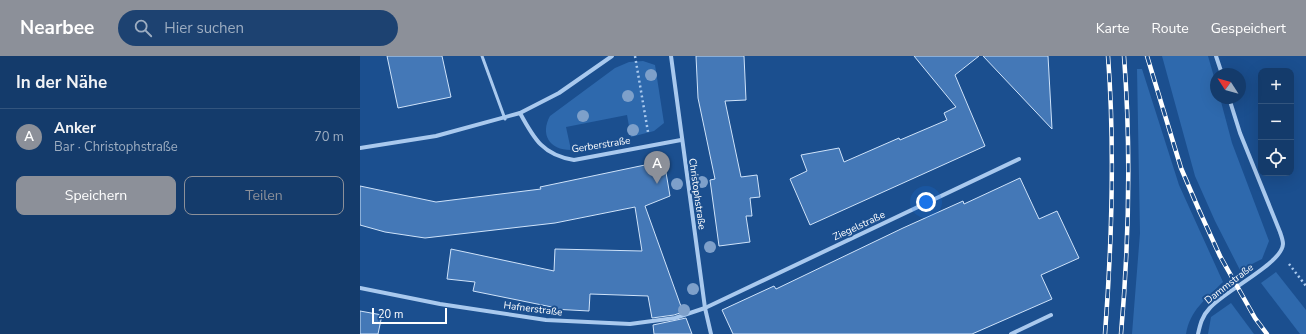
<!DOCTYPE html>
<html lang="de">
<meta charset="utf-8">
<style>
:root{--surface:#143b6b;--page:#1d4271;--text:#f1f3f6;--muted:#9dadc1;--line:#33557e;--accent:#8c9099}
body{margin:0;font-family:"Nunito Sans",sans-serif;background:var(--page);color:var(--text)}
.controls{position:absolute;right:12px;top:12px;display:grid;overflow:hidden;border-radius:8px;box-shadow:0 4px 16px #0002}
.controls button{width:36px;height:36px;display:grid;place-items:center;padding:0;border:0;border-bottom:1px solid var(--line);background:var(--surface);color:var(--text);font:20px sans-serif}
.compass{position:absolute;left:850px;top:12px;width:36px;height:36px;border-radius:50%;background:var(--surface);box-shadow:0 4px 16px #0002;rotate:306deg}
.scale{position:absolute;left:12px;bottom:10px;width:75px;box-sizing:border-box;padding-left:4px;border:2px solid #fff;border-top:0;font-size:11px;line-height:14px;white-space:nowrap;color:#fff;-webkit-text-stroke:3px #1b4f8f;paint-order:stroke}
.you{position:absolute;left:566px;top:146px;width:14px;height:14px;margin:-10px;border:3px solid #fff;border-radius:50%;background:#1a73e8;box-shadow:0 0 0 6px #1a73e833}
.badge{display:grid;place-items:center;width:26px;height:26px;border-radius:50%;background:var(--accent);color:#fff;font-size:13px;font-weight:700}
.pin{position:absolute;translate:-50% -33px;filter:drop-shadow(0 1px 2px #0008)}
.pin::after{content:'';position:absolute;top:21px;width:14px;height:12px;background:inherit;clip-path:polygon(0 0,100% 0,50% 100%)}
.list{margin:0;padding:0;list-style:none}
h2{display:flex;justify-content:space-between;align-items:center;height:52px;margin:0;padding:0 16px;font-size:17px}
h2 small{font-size:13px;font-weight:400;color:var(--muted)}
.list li{display:grid;grid-template-columns:26px 1fr auto;gap:12px;align-items:center;box-sizing:border-box;height:56px;padding:0 16px;border-top:1px solid var(--line)}
.list b{display:block;font-size:15px;white-space:nowrap}
.list p{margin:0;font-size:13px;white-space:nowrap;color:var(--muted)}
.list em{font-size:13px;font-style:normal;color:var(--muted)}
.actions{display:flex;gap:8px;padding:12px 16px}
.actions a{flex:1;padding:9px 0;border:1px solid var(--accent);border-radius:8px;text-align:center;font-size:14px;color:var(--accent)}
.actions .main{background:var(--accent);color:#fff}
.icon{flex:none;width:22px;height:22px;fill:none;stroke:currentColor;stroke-width:2;stroke-linecap:round;stroke-linejoin:round}
.map{position:relative;flex:none;width:946px;height:278px;overflow:hidden}
header{display:flex;align-items:center;gap:24px;box-sizing:border-box;height:56px;padding:0 20px;background:var(--accent);color:#fff}
header strong{font-size:19px}
nav{display:flex;gap:22px;margin-inline-start:auto;font-size:14px}
.search{width:280px;height:36px;background:var(--page);display:flex;align-items:center;gap:10px;box-sizing:border-box;padding:0 14px;border-radius:22px;color:var(--muted);font-size:15px}
main{display:flex}
aside{flex:1;background:var(--surface)}
.map>svg:first-child{display:block}
.green{fill:#2e69ad}
.building{fill:#4478b7;stroke:#cfe3fa}
.lines{fill:none;stroke-linecap:round;stroke-linejoin:round}
.path{stroke:#a9c9ee;stroke-width:2.5;stroke-dasharray:2 3;stroke-linecap:butt}
.service{stroke:#a9c9ee;stroke-width:3}
.minor{stroke:#a9c9ee;stroke-width:4}
.rail-casing{stroke:#fff;stroke-width:4.5}
.rail{stroke:#1b4f8f;stroke-width:3;stroke-dasharray:9;stroke-linecap:butt}
.tree{fill:#7ea0ca}
.labels{text-anchor:middle;dominant-baseline:central;stroke-width:4;stroke-linejoin:round;paint-order:stroke}
.street-label{font-size:10px;fill:#fff;stroke:#1b4f8f}
</style>
<header>
<strong>Nearbee</strong>
<div class="search"><svg class="icon" aria-label="search" viewBox="0 0 24 24"><circle cx="10" cy="10" r="6"/><path d="M15 15l6 6"/></svg>Hier suchen</div>
<nav><a>Karte</a><a>Route</a><a>Gespeichert</a></nav>
</header>
<main>
<aside>
<h2>In der Nähe<small></small></h2>
<ul class="list">
<li><span class="badge">A</span><div><b>Anker</b><p>Bar · Christophstraße</p></div><em>70 m</em></li>
</ul>
<div class="actions"><a class="main">Speichern</a><a>Teilen</a></div>
</aside>
<div class="map">
<svg width="946" height="278" viewBox="0 0 946 278">
<rect width="100%" height="100%" fill="#1b4f8f"/>
<g class="green">
<polygon points="802,0 848,0 856,28 856,42 860,42 872,87 909,185 902,203 880,214 855,165 835,120"/>
<path d="M283,5l12,4 9,58 -10,8 -23,6 -4,-22 -61,12 5,23c-22,0 -31,-16 -21,-34l65,-48 14,-6z"/>
<path d="M777,13h5l37,116 44,97c-17,17 -33,28 -37,52h-54l8,-101z"/>
<polygon points="916,216 946,254 946,278 940,278 901,227"/>
<polygon points="871,247 894,278 848,278 851,261"/>
</g>
<g class="building">
<polygon points="27,0 82,0 91,41 38,52"/>
<polygon points="336,0 384,0 386,44 365,45 381,121 397,119 400,141 390,142 392,160 386,160 390,186 359,190 350,124 355,123 338,42"/>
<polygon points="554,0 619,0 595,19 625,90 450,169 430,123 447,115 441,99 479,92 484,106 539,82 540,84 587,64 584,57 596,51"/>
<polygon points="623,0 688,0 692,73"/>
<polygon points="304,105 310,140 285,150 323,256 314,259 292,262 288,240 230,238 229,255 192,253 192,251 113,235 115,226 87,223 91,193 194,215 195,193 282,195 275,151 195,167 65,182 25,176 0,169 0,130 76,146 181,133 180,131"/>
<polygon points="660,122 679,163 697,155 719,202 681,219 692,243 612,278 373,278 362,254 414,230 416,233 543,172 603,145 604,148"/>
<polygon points="0,255 22,259 18,278 0,278"/>
<polygon points="326,262 332,278 294,278 293,269"/>
</g>
<g class="lines">
<g class="path">
<polyline points="275,0 288,76"/>
<polyline points="929,208 946,230"/>
</g>
<polyline class="service" points="122,0 145,63"/>
<g class="minor">
<polyline points="311,0 345,252 351,278"/>
<polyline points="856,0 862,18"/>
<path d="M160,57c14,26 23,42 54,47l107,-20"/>
<polyline points="0,92 76,80 160,57 199,37 252,0"/>
<polyline points="0,232 80,248 186,264 270,268 315,262 345,252 659,103"/>
<polyline points="651,278 691,259"/>
<path d="M838,278c2,-9 4,-18 11,-25 13,-17 73,-45 74,-65 0,-4 -2,-9 -3,-12l-40,-99 -11,-35"/>
</g>
<g class="rail-casing">
<g id="rail">
<polyline points="787,0 821,112 839,154 860,200 895,262 907,278"/>
<path d="M745,278c7,-93 10,-185 3,-278"/>
<path d="M761,278c8,-92 10,-186 3,-278"/>
</g>
</g>
<use href="#rail" class="rail"/>
</g>
<g class="tree">
<circle cx="291" cy="19" r="6"/>
<circle cx="268" cy="40" r="6"/>
<circle cx="223" cy="60" r="6"/>
<circle cx="273" cy="74" r="6"/>
<circle cx="342" cy="126" r="6"/>
<circle cx="317" cy="128" r="6"/>
<circle cx="350" cy="191" r="6"/>
<circle cx="333" cy="233" r="6"/>
<circle cx="324" cy="254" r="6"/>
</g>
<g class="labels">
<g class="street-label">
<text transform="translate(241 89) rotate(-9)">Gerberstraße</text>
<text transform="translate(337 138) rotate(82)">Christophstraße</text>
<text transform="translate(499 170) rotate(-25)">Ziegelstraße</text>
<text transform="translate(869 228) rotate(-38)">Dammstraße</text>
<text transform="translate(173 253) rotate(7)">Hafnerstraße</text>
</g>
</g>
</svg>
<div class="controls">
<button>+</button>
<button>−</button>
<button><svg class="icon" aria-label="locate" viewBox="0 0 24 24"><circle cx="12" cy="12" r="6"/><path d="M12 2v4M12 18v4M2 12h4M18 12h4"/></svg></button>
</div>
<svg class="compass" viewBox="-18 -18 36 36"><path d="M0-13l5 13h-10z" fill="#e53935"/><path d="M0 13l5-13h-10z" fill="#9dadc1"/></svg>
<div class="scale">20 m</div>
<div class="you"></div>
<div class="pin badge" style="left:297px;top:128px">A</div>
</div>
</main>
